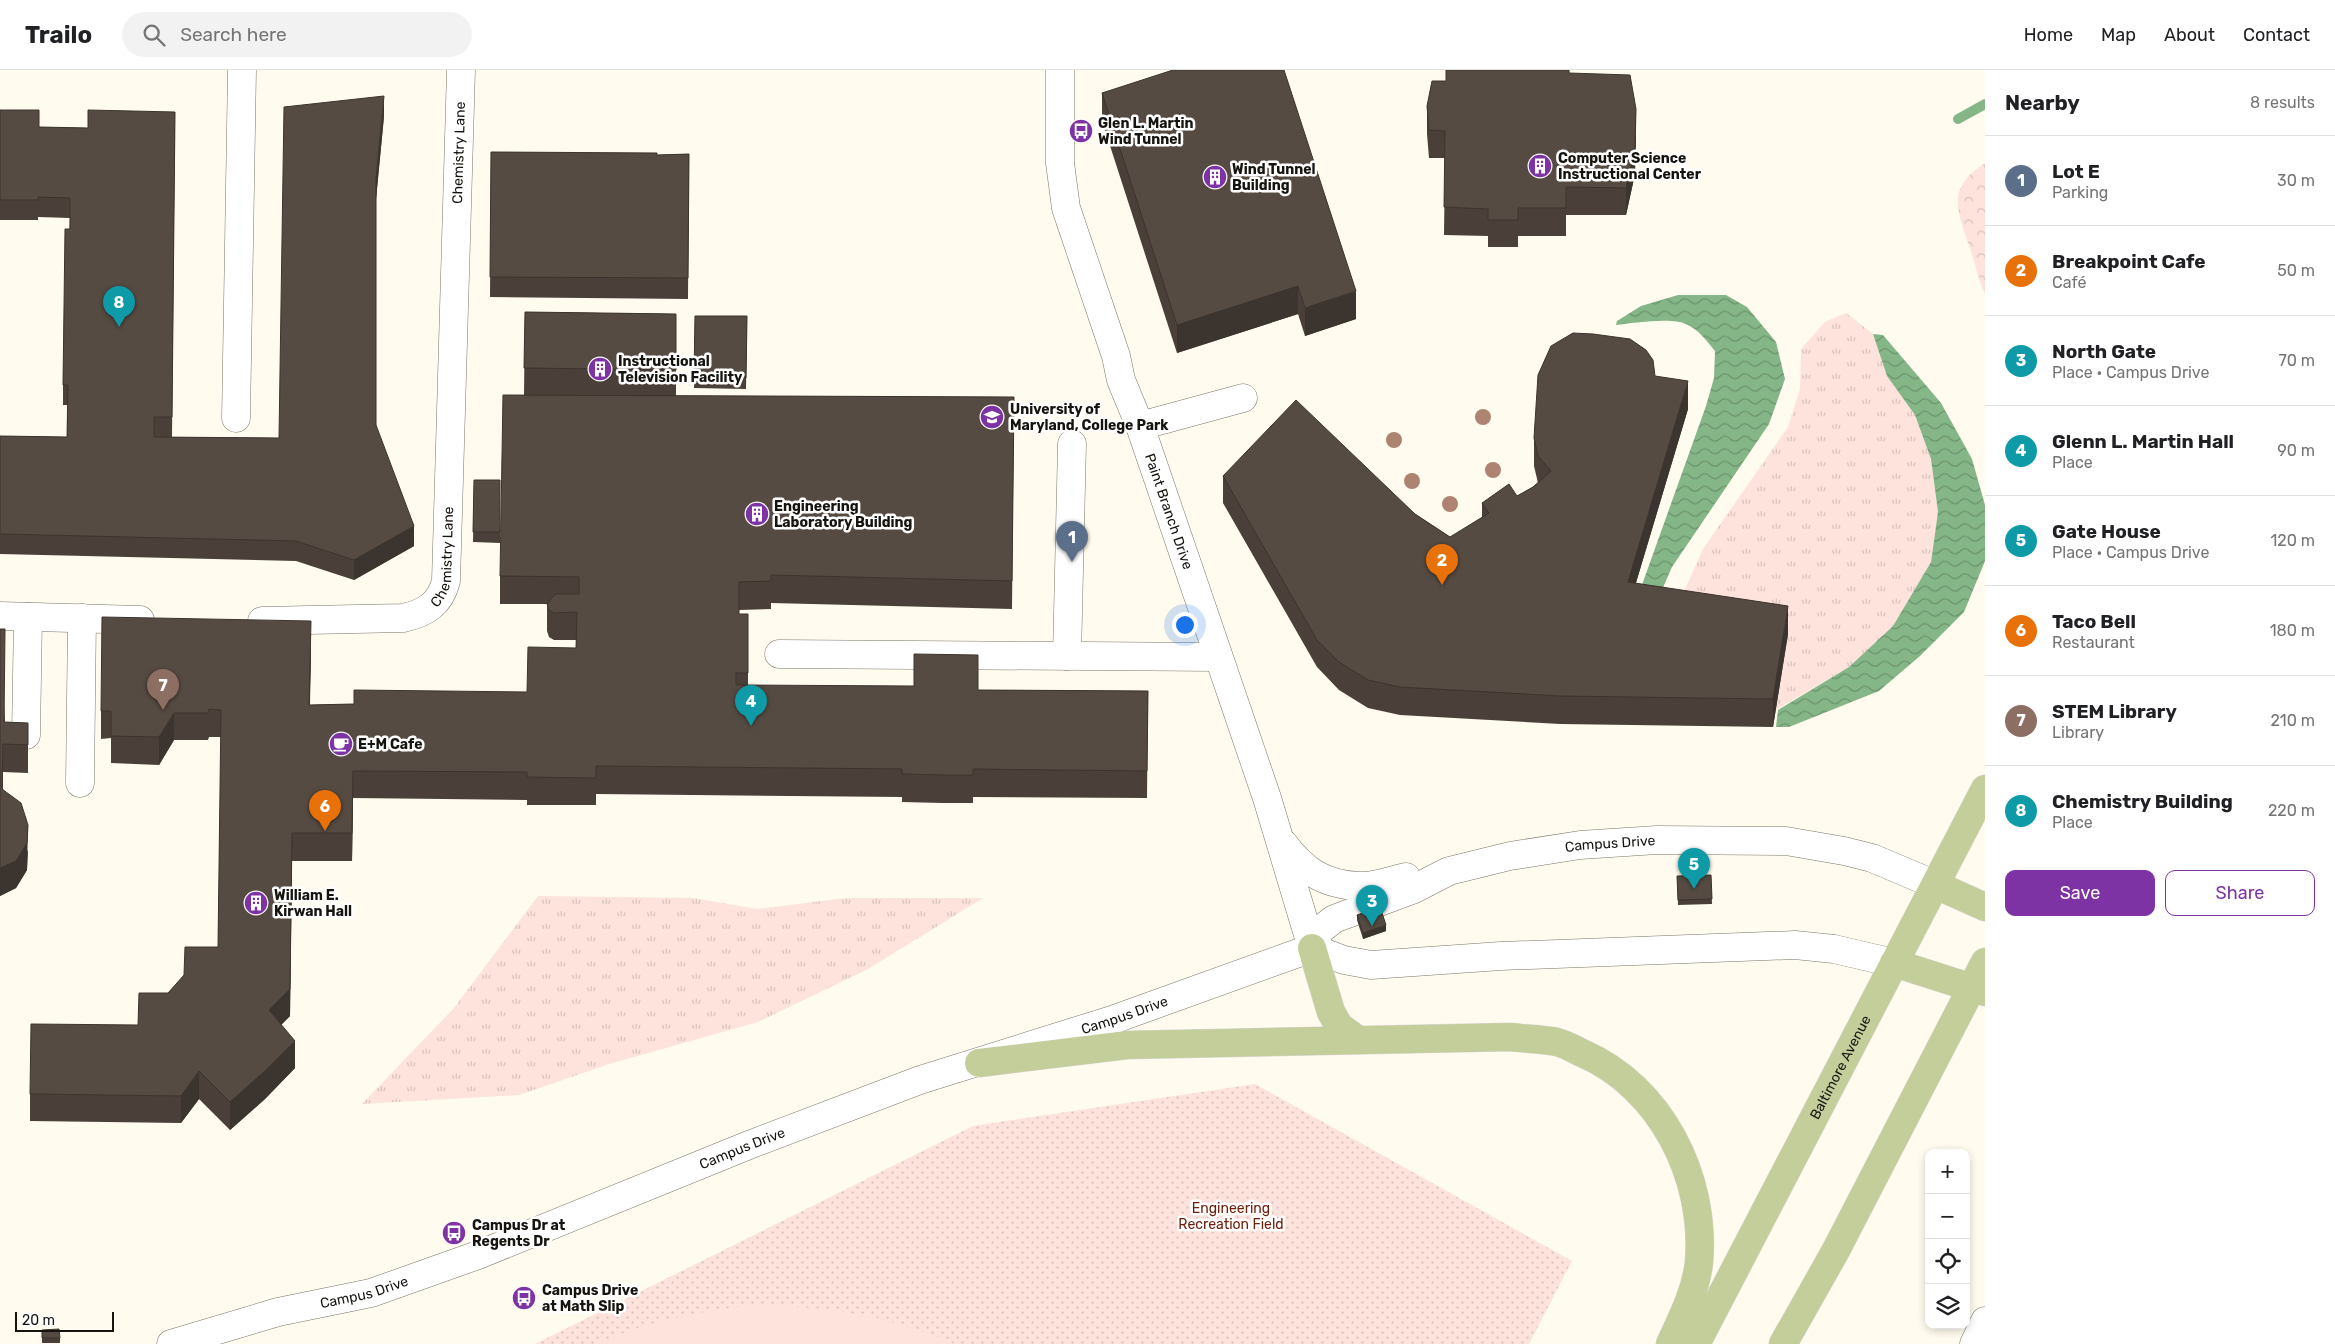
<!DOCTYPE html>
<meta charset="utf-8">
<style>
:root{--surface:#fff;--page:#f2f2f2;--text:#202124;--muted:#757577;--line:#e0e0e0;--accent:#7e33a4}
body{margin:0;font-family:Rubik,sans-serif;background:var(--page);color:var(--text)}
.controls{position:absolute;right:15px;bottom:15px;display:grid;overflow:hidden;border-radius:10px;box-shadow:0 2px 8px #0003}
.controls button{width:45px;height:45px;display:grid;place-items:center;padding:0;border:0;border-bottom:1px solid var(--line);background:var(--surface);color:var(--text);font:25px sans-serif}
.scale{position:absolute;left:15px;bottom:12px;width:99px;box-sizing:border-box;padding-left:5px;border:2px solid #16140f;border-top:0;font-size:14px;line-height:18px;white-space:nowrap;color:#16140f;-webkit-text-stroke:4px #fff;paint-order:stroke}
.you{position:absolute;left:1184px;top:554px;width:18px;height:18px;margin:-12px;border:4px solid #fff;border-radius:50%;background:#1a73e8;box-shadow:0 0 0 8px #1a73e833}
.badge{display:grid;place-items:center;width:32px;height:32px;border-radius:50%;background:var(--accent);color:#fff;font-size:16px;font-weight:700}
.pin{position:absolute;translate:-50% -41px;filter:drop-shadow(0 1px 2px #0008)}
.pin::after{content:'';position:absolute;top:26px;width:18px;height:15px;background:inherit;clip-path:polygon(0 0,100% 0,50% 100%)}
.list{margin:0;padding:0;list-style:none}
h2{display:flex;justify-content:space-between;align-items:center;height:65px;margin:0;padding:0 20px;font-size:21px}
h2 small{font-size:16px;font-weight:400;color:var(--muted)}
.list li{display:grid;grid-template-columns:32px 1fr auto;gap:15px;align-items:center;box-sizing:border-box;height:90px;padding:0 20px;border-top:1px solid var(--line)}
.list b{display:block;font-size:19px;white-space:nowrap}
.list p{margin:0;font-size:16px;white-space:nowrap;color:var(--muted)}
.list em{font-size:16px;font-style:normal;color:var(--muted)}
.actions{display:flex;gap:10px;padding:15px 20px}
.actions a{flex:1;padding:11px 0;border:1px solid var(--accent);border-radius:10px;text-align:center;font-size:18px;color:var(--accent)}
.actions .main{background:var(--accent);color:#fff}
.icon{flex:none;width:28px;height:28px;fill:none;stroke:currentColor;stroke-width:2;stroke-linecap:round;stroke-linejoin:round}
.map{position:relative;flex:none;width:1985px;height:1274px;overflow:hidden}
header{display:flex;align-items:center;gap:30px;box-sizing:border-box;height:70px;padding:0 25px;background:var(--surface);border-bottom:1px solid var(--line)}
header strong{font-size:24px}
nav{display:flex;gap:28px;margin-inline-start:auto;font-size:18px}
.search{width:350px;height:45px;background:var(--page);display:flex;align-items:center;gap:12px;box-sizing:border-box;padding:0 18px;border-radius:28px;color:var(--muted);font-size:19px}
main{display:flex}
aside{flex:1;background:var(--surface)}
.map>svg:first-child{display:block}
.grass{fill:url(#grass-tufts)}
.forest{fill:url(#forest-crowns)}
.park{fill:url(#park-dots)}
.pitch{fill:#fde3dc}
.water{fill:url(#water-waves)}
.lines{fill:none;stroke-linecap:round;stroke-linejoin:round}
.stream{stroke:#85b688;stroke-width:10}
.minor-casing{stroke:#7b7668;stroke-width:29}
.major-casing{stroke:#dad9d9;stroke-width:29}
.minor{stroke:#fff;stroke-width:28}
.major{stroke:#c4ce9b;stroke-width:28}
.tree{fill:#af8372}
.wall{fill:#4a4039}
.shaded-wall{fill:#3c342e}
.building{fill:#564b42;stroke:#3c342e}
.labels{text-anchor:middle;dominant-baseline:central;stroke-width:5;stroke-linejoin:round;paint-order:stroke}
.poi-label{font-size:14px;font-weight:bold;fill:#16140f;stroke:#fff;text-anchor:start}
.street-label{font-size:14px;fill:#16140f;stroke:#fff}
.park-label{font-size:14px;fill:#6e200c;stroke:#fff}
</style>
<header>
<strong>Trailo</strong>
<div class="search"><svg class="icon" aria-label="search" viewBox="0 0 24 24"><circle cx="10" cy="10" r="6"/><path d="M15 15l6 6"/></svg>Search here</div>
<nav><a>Home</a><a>Map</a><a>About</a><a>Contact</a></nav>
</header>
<main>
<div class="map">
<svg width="1985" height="1274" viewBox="0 0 1985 1274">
<defs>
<pattern id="grass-tufts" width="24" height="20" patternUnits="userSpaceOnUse" patternTransform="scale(1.25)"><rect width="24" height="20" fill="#fde3dc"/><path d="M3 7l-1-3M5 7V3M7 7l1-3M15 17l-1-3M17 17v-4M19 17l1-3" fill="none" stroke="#d8c2bc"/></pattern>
<pattern id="forest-crowns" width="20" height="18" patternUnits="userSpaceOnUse" patternTransform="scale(1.25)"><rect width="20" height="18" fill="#fde3dc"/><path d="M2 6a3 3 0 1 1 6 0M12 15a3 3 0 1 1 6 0" fill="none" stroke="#d8c2bc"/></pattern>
<pattern id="park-dots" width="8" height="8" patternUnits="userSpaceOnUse" patternTransform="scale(1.25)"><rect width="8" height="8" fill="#fde3dc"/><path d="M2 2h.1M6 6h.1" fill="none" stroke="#d8c2bc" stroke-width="1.8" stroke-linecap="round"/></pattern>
<pattern id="water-waves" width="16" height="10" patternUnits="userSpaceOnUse" patternTransform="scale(1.25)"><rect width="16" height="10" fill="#85b688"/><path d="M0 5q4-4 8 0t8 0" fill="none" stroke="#6c936e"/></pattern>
</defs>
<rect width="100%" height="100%" fill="#fffbee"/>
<g class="grass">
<polygon points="1846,243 1873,264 1887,306 1915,345 1931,389 1938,442 1931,492 1893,556 1849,597 1776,640 1788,564 1673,546 1703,479 1788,357 1800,319 1801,279 1825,252"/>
<polygon points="538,826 693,828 757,839 846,828 983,828 868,899 758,952 609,994 519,1025 362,1034 454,938"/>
</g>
<path class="forest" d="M1985,93v131c-7,-15 -10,-32 -16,-48 -12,-38 -23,-57 16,-83z"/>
<polygon class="park" points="1255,1014 1572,1191 1529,1274 535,1274 973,1056"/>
<path class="pitch" d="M744,1236c78,-1 138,7 211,38h-358c46,-22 96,-31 147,-38z"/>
<g class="water">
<path d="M1678,225h48l21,12 29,35 9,37 -16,45 -97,143 -14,32 -20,-3 68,-190 8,-28 1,-27c-8,-10 -17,-22 -29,-27 -14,-7 -53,-1 -70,1l1,-4 24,-15z"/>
<polygon points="1873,264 1883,265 1941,333 1972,389 1985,435 1985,491 1964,542 1920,586 1879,621 1789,657 1776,657 1778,640 1849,597 1893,556 1931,492 1938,442 1931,389 1915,345 1887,306"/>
</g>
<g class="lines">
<polyline class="stream" points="1958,49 1985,34"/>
<g class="minor-casing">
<g id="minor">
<path id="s1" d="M1060,0v93l6,45 50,148 5,24 19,46 127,372 45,150"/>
<polyline points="236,348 242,0"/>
<polyline points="1140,356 1243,328"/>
<polyline points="0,546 140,550"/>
<path id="s2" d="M262,551l141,-3c23,-5 37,-14 43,-37l15,-511"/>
<polyline points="779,584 1218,587"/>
<polyline points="1067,586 1072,374"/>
<polyline points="26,665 28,547"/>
<polyline points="80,713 82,548"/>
<path d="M1283,773c21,28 41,42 77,43 16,1 31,-6 46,-9"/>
<path id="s3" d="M1312,878l8,-18 14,-11 78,-29 37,-19 61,-15 70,-11 77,-5 129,1 58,10 28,7 64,27"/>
<path id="s4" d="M171,1274l107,-32 93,-19 107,-38 271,-110 171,-65 195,-61 197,-71 32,12 27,5 130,-9 294,-11 39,4 60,14"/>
<polyline points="1974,1274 1985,1251"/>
</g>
</g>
<g class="major-casing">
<g id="major">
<polyline points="1936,815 1985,837"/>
<polyline points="1312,878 1331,942 1339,956 1358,970"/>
<polyline points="1894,893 1985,922"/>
<path d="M979,993l148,-18 384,-8c15,2 32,2 46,5 8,2 17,7 25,11 79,34 124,124 117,209 -3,29 -17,56 -29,82"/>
<path id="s5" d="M1696,1274l289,-555"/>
<polyline points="1783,1274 1835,1182 1985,892"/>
</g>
</g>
<use href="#minor" class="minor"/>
<use href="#major" class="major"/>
</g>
<g class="tree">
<circle cx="1483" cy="347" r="8"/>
<circle cx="1394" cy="370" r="8"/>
<circle cx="1493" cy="400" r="8"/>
<circle cx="1412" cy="411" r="8"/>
<circle cx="1450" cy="434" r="8"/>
</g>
<g class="wall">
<polygon points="1569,3 1636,67 1635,104 1626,145 1566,145 1566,166 1518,166 1518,177 1488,177 1488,166 1444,165 1445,88 1429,88 1427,64 1427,36 1446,11"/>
<polygon points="1102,23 1356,249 1305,266 1298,244 1177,283 1102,51"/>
<polygon points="0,40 39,57 88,58 175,42 172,367 154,367 279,368 384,46 376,129 376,355 414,476 354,510 296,491 0,484 0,366 67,367 67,335 63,335 63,315 70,148 38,147 38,150 0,150"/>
<polygon points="491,82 657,85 689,84 688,229 490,227"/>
<polygon points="525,242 676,244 676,326 1014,327 1012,539 771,533 771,539 739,540 739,544 748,544 748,615 978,620 1148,621 1147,728 973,727 973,733 942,733 902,732 902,727 596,724 596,735 527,735 527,730 353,728 352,791 292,791 290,946 281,955 295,998 265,1029 230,1060 199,1029 181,1053 30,1051 30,1024 138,955 168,923 218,877 221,667 209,667 208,670 174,670 159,695 111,693 111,668 101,669 101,641 311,579 310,635 354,634 527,622 576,578 576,570 554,570 549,567 547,561 547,534 500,534 500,506 524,325"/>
<polygon points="695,246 747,246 746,319 694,318"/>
<polygon points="1655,306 1688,339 1636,513 1788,564 1773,657 1560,654 1400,645 1368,638 1339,620 1317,597 1223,433 1223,406 1415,444 1450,467 1482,448 1482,433 1517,426 1533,417 1538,413 1534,396 1534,368"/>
<polygon points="474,410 500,410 500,473 473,472"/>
<polygon points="0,559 5,652 28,653 28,703 3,702 3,719 28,782 27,800 16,818 0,826"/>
<polygon points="1711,805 1712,834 1678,835 1677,806"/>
<polygon points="1357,845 1386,861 1363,869 1357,850"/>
<polygon points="42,1260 60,1268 60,1273 42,1273"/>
</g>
<g class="shaded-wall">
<polygon points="384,26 384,46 376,129 376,109"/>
<polygon points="1636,39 1635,104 1626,145 1626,118"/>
<polygon points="1298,216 1298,244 1177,283 1177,255"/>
<polygon points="1356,221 1356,249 1305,266 1305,238"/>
<polygon points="1688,311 1688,339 1628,539 1628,512"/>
<polygon points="414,456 414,476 354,510 354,490"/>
<polygon points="1788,536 1788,564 1773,657 1773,629"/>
<polygon points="311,551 311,579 309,662 309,635"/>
<polygon points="174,643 174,670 159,695 159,667"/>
<polygon points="353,701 353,728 352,791 352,763"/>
<polygon points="28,755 27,800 16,818 0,826 0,798"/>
<polygon points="292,763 290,946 269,967 269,940"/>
<polygon points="1386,855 1386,861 1363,869 1363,863"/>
<polygon points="295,971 295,998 265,1029 230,1060 230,1032"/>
<polygon points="199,1001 199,1029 181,1053 181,1026"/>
</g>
<g class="building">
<polygon points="1173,0 1284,0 1356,221 1305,238 1298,216 1177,255 1102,23"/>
<polygon points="1446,0 1569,0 1569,3 1630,5 1636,39 1635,77 1626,118 1566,117 1566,138 1518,138 1518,150 1488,150 1488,139 1444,137 1445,61 1429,60 1427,36 1432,11 1446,11"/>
<polygon points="384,26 376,109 376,355 414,456 354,490 296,471 0,464 0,366 67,367 68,315 63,315 65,159 70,159 70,128 38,127 38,130 0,130 0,40 39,40 39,57 88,58 88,40 175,42 172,347 154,347 154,367 279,368 284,37"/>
<polygon points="491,82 657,83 657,85 689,84 688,208 490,207"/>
<polygon points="525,242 676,244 676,300 524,298"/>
<polygon points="695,246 747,246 746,308 694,307"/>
<polygon points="1573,263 1593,264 1630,269 1646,280 1653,290 1655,306 1688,311 1628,512 1788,536 1773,629 1560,626 1400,617 1368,610 1339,592 1317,570 1223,406 1296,330 1415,444 1450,467 1489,443 1482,433 1509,414 1517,426 1533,417 1551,401 1538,386 1534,368 1538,305 1551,276"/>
<polygon points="503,325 1014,327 1012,511 771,505 771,511 739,512 739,544 748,544 748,603 736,603 736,615 914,616 914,584 978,585 978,620 1148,621 1147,701 973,699 973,705 942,705 902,704 902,699 596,696 596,708 527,707 527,702 353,701 352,763 292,763 290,919 269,940 295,971 265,1001 230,1032 199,1001 181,1026 30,1024 31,954 138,955 139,923 168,923 184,905 185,877 218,877 221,640 209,639 208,643 174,643 159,667 111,666 111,641 101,641 102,547 311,551 309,635 354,634 354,620 527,622 528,577 576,578 577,542 554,543 549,540 547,534 555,524 579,524 579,507 500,506"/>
<polygon points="474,410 500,410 500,462 473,462"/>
<polygon points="0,559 5,559 4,652 28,653 28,675 3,674 2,719 21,733 28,755 27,773 16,791 0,798"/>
<polygon points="1711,805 1712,829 1678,830 1677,806"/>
<polygon points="1380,837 1386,855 1363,863 1357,845"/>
<polygon points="59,1259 60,1268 42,1268 42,1260"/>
</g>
<defs>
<g id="bus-disc" transform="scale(1.25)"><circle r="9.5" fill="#7e33a4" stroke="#fff"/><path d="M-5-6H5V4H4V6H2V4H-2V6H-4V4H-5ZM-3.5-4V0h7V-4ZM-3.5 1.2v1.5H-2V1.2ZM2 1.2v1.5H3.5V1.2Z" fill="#fff"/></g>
<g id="building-disc" transform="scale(1.25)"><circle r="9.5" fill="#7e33a4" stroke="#fff"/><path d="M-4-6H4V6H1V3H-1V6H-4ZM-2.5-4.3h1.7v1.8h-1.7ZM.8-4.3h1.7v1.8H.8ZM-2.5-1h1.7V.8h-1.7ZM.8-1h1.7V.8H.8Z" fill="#fff"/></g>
<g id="university-disc" transform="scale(1.25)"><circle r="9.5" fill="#7e33a4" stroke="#fff"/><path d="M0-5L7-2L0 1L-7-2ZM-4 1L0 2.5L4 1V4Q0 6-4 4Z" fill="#fff"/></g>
<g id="cafe-disc" transform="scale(1.25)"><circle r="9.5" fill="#7e33a4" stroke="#fff"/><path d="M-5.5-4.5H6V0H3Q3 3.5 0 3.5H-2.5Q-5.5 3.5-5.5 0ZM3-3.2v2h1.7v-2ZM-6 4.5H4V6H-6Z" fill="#fff"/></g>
</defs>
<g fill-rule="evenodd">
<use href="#bus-disc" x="1081" y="61"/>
<use href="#building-disc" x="1540" y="96"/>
<use href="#building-disc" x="1215" y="107"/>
<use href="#building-disc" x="600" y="299"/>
<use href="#university-disc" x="992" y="347"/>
<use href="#building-disc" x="757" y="444"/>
<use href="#cafe-disc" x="341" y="674"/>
<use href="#building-disc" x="256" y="833"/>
<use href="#bus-disc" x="454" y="1163"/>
<use href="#bus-disc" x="524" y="1228"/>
</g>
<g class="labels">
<g class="poi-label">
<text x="1098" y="53">Glen L. Martin<tspan x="1098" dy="16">Wind Tunnel</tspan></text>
<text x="1558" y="88">Computer Science<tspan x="1558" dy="16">Instructional Center</tspan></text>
<text x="1232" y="99">Wind Tunnel<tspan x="1232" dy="16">Building</tspan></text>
<text x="618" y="291">Instructional<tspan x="618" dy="16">Television Facility</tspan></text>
<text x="1010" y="339">University of<tspan x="1010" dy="16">Maryland, College Park</tspan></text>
<text x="774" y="436">Engineering<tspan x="774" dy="16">Laboratory Building</tspan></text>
<text x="358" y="674">E+M Cafe</text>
<text x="274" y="825">William E.<tspan x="274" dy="16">Kirwan Hall</tspan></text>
<text x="472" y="1155">Campus Dr at<tspan x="472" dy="16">Regents Dr</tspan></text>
<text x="542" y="1220">Campus Drive<tspan x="542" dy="16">at Math Slip</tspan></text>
</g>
<g class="street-label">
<text stroke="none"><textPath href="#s2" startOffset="630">Chemistry Lane</textPath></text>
<text stroke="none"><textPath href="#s1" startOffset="459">Paint Branch Drive</textPath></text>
<text stroke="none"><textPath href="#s2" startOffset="225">Chemistry Lane</textPath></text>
<text stroke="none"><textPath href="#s3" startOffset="326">Campus Drive</textPath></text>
<text stroke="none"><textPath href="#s4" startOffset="1010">Campus Drive</textPath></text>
<text stroke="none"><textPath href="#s5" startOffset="312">Baltimore Avenue</textPath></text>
<text stroke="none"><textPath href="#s4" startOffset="605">Campus Drive</textPath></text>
<text stroke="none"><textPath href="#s4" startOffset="200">Campus Drive</textPath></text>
</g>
<g class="park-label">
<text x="1231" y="1138">Engineering<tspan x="1231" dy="16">Recreation Field</tspan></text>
</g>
</g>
</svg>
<div class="controls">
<button>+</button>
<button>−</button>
<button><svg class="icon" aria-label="locate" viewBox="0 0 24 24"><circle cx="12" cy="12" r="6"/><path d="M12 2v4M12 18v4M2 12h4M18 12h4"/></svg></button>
<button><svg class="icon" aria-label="layers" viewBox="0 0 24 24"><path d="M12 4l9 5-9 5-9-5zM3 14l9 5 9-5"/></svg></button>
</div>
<div class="scale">20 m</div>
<div class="you"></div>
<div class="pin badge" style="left:1072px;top:492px;background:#5c6f8a">1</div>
<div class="pin badge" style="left:1442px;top:515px;background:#e8710a">2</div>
<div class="pin badge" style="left:1372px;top:856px;background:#0f9aa8">3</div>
<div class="pin badge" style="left:751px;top:656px;background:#0f9aa8">4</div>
<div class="pin badge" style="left:1694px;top:819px;background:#0f9aa8">5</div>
<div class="pin badge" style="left:325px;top:761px;background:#e8710a">6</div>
<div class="pin badge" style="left:163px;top:640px;background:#8d6e63">7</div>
<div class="pin badge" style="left:119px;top:257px;background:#0f9aa8">8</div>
</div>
<aside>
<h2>Nearby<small>8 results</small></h2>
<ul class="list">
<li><span class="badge" style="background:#5c6f8a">1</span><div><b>Lot E</b><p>Parking</p></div><em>30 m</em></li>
<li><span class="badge" style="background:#e8710a">2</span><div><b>Breakpoint Cafe</b><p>Café</p></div><em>50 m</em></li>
<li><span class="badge" style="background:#0f9aa8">3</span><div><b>North Gate</b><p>Place · Campus Drive</p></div><em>70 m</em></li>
<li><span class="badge" style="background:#0f9aa8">4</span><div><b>Glenn L. Martin Hall</b><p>Place</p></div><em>90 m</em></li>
<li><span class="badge" style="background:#0f9aa8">5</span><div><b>Gate House</b><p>Place · Campus Drive</p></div><em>120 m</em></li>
<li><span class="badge" style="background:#e8710a">6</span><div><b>Taco Bell</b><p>Restaurant</p></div><em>180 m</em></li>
<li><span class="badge" style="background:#8d6e63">7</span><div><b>STEM Library</b><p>Library</p></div><em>210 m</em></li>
<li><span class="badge" style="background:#0f9aa8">8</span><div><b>Chemistry Building</b><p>Place</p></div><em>220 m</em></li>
</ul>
<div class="actions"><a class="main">Save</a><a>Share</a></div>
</aside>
</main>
